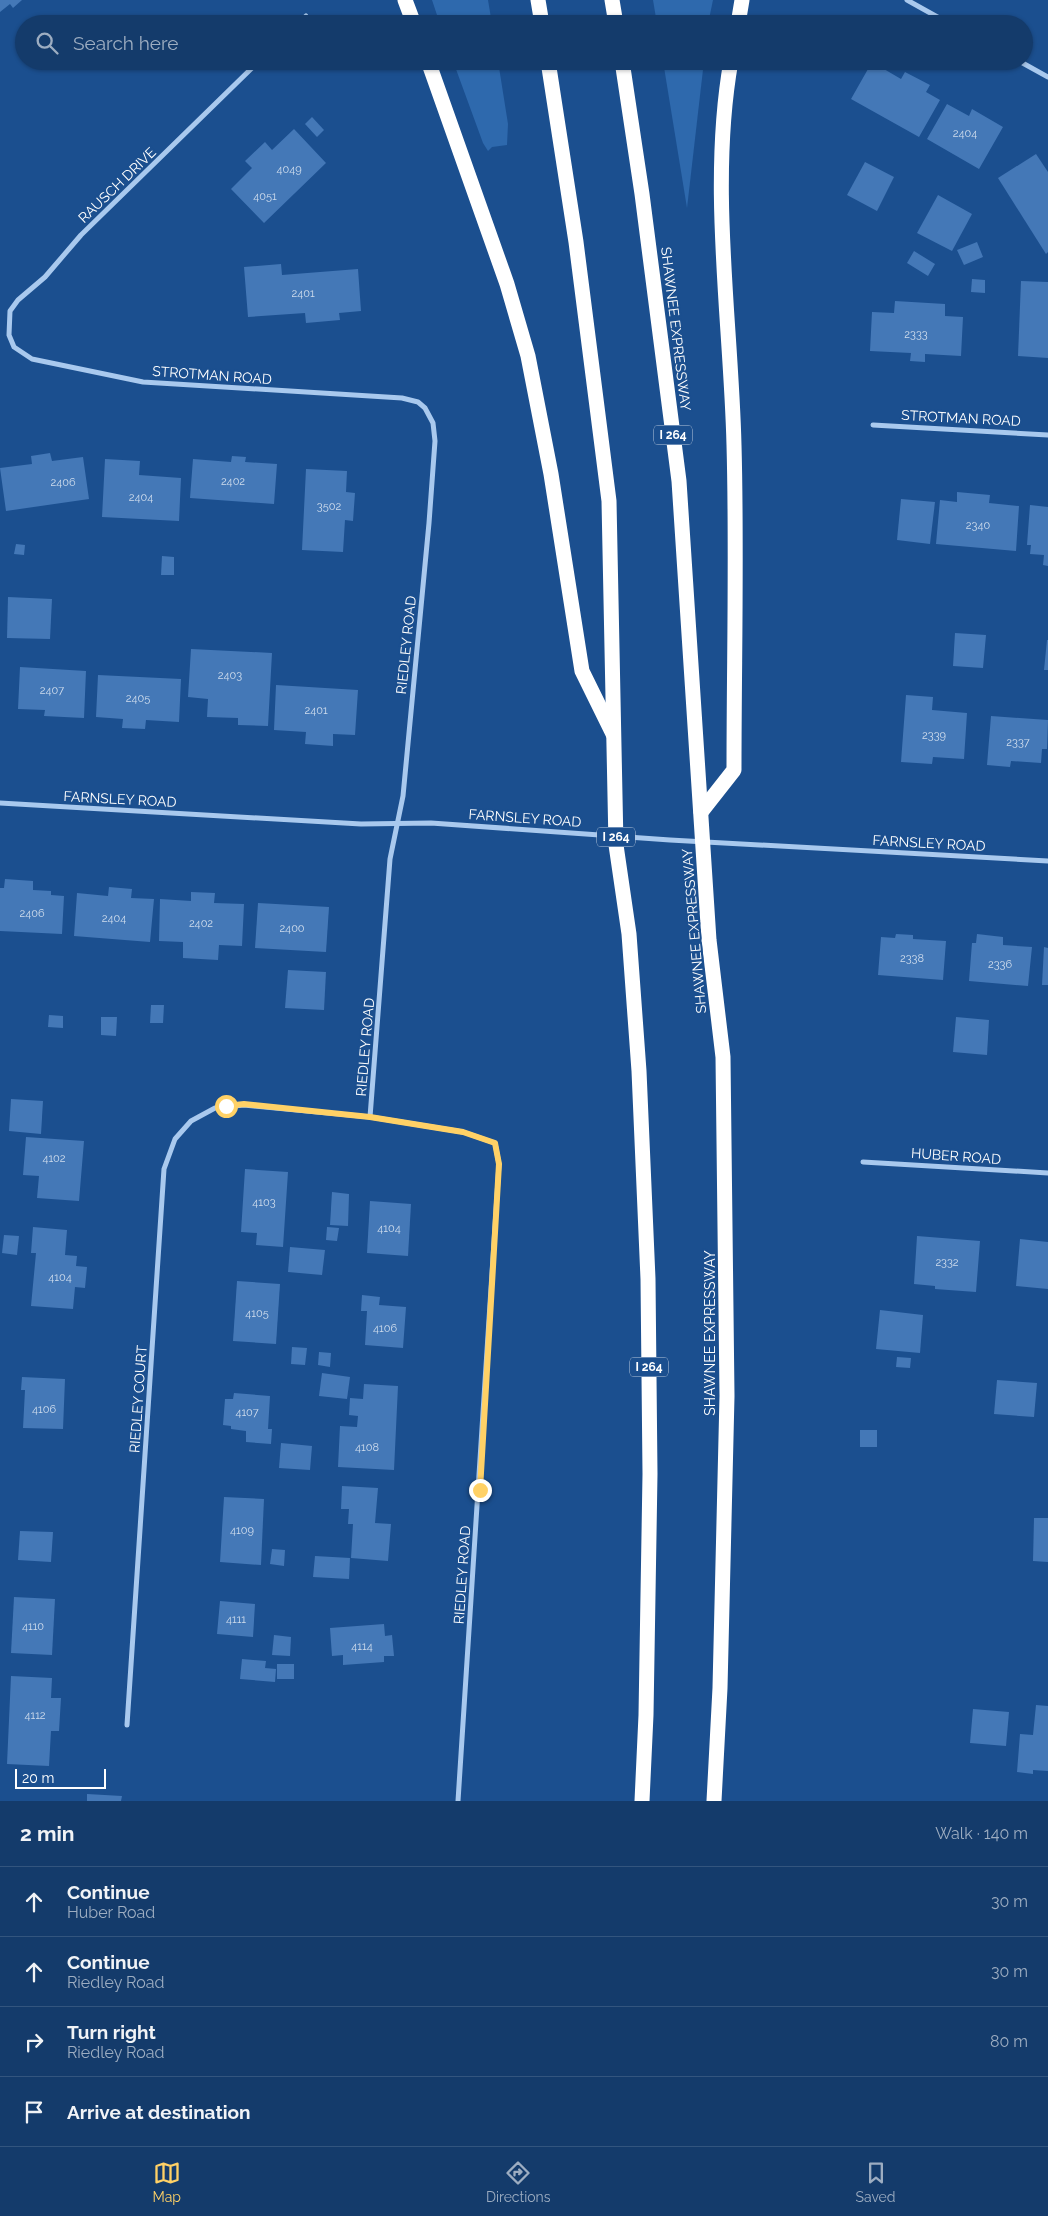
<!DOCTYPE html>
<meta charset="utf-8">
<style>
:root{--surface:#143b6b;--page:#214673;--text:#f1f3f6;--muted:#9dadc1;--line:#33557e;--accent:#ffd166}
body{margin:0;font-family:Raleway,sans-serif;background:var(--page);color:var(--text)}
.scale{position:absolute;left:15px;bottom:12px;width:91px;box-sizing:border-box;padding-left:5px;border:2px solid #fff;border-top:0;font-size:14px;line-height:18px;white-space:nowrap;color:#fff;-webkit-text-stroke:4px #1b4f8f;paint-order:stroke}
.stop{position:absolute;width:15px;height:15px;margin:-11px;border:4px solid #ffd166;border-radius:50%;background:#fff}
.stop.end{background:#ffd166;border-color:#fff;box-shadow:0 1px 5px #0008}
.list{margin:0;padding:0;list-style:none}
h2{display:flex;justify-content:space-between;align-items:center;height:65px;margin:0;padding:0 20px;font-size:21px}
h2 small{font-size:16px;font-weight:400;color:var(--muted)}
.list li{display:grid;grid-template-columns:32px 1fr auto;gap:15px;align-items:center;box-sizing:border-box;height:70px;padding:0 20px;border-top:1px solid var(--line)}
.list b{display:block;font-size:19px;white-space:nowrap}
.list p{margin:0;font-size:16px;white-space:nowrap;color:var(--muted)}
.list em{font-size:16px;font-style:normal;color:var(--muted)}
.icon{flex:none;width:28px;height:28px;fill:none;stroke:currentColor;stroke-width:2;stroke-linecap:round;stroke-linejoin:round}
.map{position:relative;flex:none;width:1048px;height:1801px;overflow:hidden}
.search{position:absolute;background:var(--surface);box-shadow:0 1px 4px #0004;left:15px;right:15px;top:15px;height:55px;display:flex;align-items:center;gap:12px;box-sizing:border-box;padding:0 18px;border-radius:28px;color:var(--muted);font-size:19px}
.sheet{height:345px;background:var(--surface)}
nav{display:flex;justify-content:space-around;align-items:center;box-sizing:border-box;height:70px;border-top:1px solid var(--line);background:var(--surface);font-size:14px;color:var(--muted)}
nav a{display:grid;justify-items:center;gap:2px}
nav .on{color:var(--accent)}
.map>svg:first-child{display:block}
.green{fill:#2e69ad}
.building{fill:#4478b7}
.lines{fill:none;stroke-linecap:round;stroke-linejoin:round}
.street{stroke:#a9c9ee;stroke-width:5}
.highway{stroke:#fff;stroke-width:15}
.route{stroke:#ffd166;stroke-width:6}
.labels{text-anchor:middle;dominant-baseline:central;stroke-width:4;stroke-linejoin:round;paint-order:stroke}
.number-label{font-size:11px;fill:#d0dded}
.shield{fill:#1b4f8f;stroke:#bbcadd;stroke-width:1}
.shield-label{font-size:12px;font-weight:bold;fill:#fff}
.street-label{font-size:14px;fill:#fff;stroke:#1b4f8f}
</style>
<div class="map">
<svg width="1048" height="1801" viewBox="0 0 1048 1801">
<rect width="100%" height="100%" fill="#1b4f8f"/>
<g class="green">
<polygon points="432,0 488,0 492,24 440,24"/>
<polygon points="653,0 713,0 708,24 657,24"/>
<polygon points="453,61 498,61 508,124 507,145 492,147 488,151 483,143"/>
<polygon points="663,61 704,61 687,208"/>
</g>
<g class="building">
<polygon points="0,0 22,0 13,8 10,4 0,12"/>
<polygon points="872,62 901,79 905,72 930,85 926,92 940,100 919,137 851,99"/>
<polygon points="947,104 969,116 972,109 1003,127 979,169 927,139"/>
<polygon points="312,117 324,130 317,137 305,124"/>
<polygon points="294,129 326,163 264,223 231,189 252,168 245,161 265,142 272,150"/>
<polygon points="1036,154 1048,172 1048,252 1046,254 998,178"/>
<polygon points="865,162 894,177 877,211 847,195"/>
<polygon points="938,195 972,214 952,251 917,233"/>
<polygon points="977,242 983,257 964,265 957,250"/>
<polygon points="914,251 935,264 928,276 907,263"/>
<polygon points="281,264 282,275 358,269 361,311 339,313 340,320 306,323 305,313 248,317 244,267"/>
<polygon points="972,279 985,280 985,293 971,292"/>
<polygon points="1021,281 1048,282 1048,358 1018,356"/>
<polygon points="895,301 945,304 945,316 963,317 961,356 925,354 925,362 910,361 911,353 870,351 872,312 894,313"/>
<polygon points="50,453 52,461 83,457 89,499 6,511 0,468 32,464 31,456"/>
<polygon points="232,456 246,457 245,462 277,464 274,504 190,498 193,459 231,462"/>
<polygon points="105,459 140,461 139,475 181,478 179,521 102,517"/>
<polygon points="306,469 347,471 346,492 355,493 353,521 345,520 343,552 302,550"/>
<polygon points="957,492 990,495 989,503 1019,506 1016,551 936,544 940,500 957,502"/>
<polygon points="901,499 935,502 930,544 897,540"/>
<polygon points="1030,505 1048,507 1048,566 1043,565 1044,555 1030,554 1031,545 1027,545"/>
<polygon points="16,544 25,545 24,555 14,554"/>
<polygon points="162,556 174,557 174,575 161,575"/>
<polygon points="8,597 52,599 50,639 7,638"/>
<polygon points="955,633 986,635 983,668 953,666"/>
<polygon points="1047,640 1048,640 1048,670 1044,670"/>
<polygon points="191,649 272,653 268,726 238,725 238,718 207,717 208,699 188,697"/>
<polygon points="20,667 86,671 84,718 44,716 45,710 18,709"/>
<polygon points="98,675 181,679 179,722 146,720 145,729 122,728 123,719 96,717"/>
<polygon points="276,685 358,690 355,735 333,734 333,746 305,744 306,732 274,730"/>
<polygon points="906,695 933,697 932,710 967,713 964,759 933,757 932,764 901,762"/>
<polygon points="991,716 1048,720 1047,749 1042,749 1041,763 1011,761 1010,767 987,765"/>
<polygon points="5,879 33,881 33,890 51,891 51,895 64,896 62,934 0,931 0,888 4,888"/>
<polygon points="109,887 132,889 131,898 154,899 150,942 74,936 77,893 108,896"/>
<polygon points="191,892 215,893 214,903 244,904 242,946 219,945 218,960 183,958 183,942 159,941 160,899 191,901"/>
<polygon points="258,903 329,907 326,952 255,948"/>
<polygon points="896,934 913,935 913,939 946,941 943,980 878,975 881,937 895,938"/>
<polygon points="977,934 1003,937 1003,945 1032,947 1028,986 969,981 972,943 976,943"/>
<polygon points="1044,947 1048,948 1048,985 1042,985"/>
<polygon points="288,970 326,972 324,1010 285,1008"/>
<polygon points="151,1005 164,1005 163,1023 150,1023"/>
<polygon points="49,1015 63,1016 63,1028 48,1027"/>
<polygon points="101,1017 117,1017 116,1036 101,1035"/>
<polygon points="956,1017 989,1020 987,1055 953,1052"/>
<polygon points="11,1099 43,1101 41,1134 9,1131"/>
<polygon points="26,1137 84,1141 79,1201 37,1198 39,1176 23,1175"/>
<polygon points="245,1169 288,1172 283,1247 256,1245 257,1233 241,1232"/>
<polygon points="332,1192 349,1194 348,1226 330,1225"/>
<polygon points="370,1201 411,1204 408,1256 367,1253"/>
<polygon points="33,1227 67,1230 65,1255 77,1256 76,1266 87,1267 85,1288 75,1287 73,1309 31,1306 36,1253 31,1253"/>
<polygon points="327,1227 339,1228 337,1241 326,1240"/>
<polygon points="4,1235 19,1236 17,1255 2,1253"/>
<polygon points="917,1236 980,1241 976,1292 935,1289 935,1286 914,1284"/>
<polygon points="1020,1239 1048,1242 1048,1289 1016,1286"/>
<polygon points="290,1247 325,1250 322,1275 288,1272"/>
<polygon points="237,1281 280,1284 276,1344 233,1341"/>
<polygon points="362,1295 380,1297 379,1305 406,1307 403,1348 365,1345 367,1311 361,1311"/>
<polygon points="880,1310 923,1315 920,1353 876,1349"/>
<polygon points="292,1347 307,1348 305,1365 291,1364"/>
<polygon points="319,1352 331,1353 330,1367 318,1365"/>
<polygon points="897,1357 911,1358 910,1368 896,1367"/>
<polygon points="322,1373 350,1377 347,1399 319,1396"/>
<polygon points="22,1377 65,1379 63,1429 23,1428 25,1390 21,1390"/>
<polygon points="997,1380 1037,1383 1034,1417 994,1414"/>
<polygon points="364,1384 398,1386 394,1470 338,1467 340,1426 357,1427 358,1416 349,1415 350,1398 363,1399"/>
<polygon points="234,1393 270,1396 268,1429 272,1429 271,1444 246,1442 246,1431 231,1429 231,1426 223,1425 225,1399 233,1399"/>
<rect x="860" y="1430" width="17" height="17"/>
<polygon points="281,1443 312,1446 310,1470 279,1468"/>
<polygon points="342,1486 378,1488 375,1523 391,1524 388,1561 351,1558 353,1524 348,1524 349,1509 341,1509"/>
<polygon points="224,1497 264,1499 261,1565 220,1562"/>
<polygon points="1034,1518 1048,1518 1048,1562 1033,1561"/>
<polygon points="20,1531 53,1532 51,1562 18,1560"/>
<polygon points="272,1549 285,1550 284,1566 270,1564"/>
<polygon points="315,1556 350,1558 349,1579 313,1577"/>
<polygon points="14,1597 55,1599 52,1655 11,1653"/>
<polygon points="220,1601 255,1604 253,1637 217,1634"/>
<polygon points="384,1624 385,1636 392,1635 394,1656 384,1656 384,1662 343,1665 343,1655 332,1656 330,1628"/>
<polygon points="274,1635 291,1637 290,1656 272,1655"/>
<polygon points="242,1659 266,1661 265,1668 276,1669 275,1682 240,1679"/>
<rect x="277" y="1664" width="17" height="15"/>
<polygon points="11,1676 52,1678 51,1698 61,1698 59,1731 51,1731 49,1766 7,1764"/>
<polygon points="1036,1705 1048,1706 1048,1771 1033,1770 1033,1774 1017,1772 1020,1734 1033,1735"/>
<polygon points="973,1709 1009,1712 1006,1746 970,1743"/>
<polygon points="87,1794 122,1796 121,1801 87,1801"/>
</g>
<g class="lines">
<g class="street">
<polyline points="907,0 950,24"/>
<polyline points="298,24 306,16"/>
<polyline points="259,61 81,235 45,277 18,300 10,311 9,335 14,347 32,359 143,382 402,398 418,402 425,408 433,423 435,441 429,523 403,796 390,859 370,1117"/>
<polyline points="1019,61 1048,77"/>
<polyline points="873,425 1048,435"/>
<polyline points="0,803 361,824 431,823 670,840 1048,861"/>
<polyline points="863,1162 1048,1173"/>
<polyline points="127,1725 164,1169 175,1139 191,1121 215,1108 244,1105 370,1117 463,1132 495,1143 499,1164 458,1801"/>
</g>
<g class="highway">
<polyline points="405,0 414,24"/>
<polyline points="538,0 542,24"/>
<polyline points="612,0 616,24"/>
<polyline points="738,24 742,0"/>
<polyline points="428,61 507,284 528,356 551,474 582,671 613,734"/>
<polyline points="548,61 576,242 609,501 616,845 629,934 639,1071 648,1279 650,1474 646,1715 642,1801"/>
<polyline points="622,61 642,194 679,481 709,940 723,1057 727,1396 720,1688 714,1801"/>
<path d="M701,812l33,-42c0,-108 3,-217 0,-325 -3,-124 -25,-261 -3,-384"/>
</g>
</g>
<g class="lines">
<polyline class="route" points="226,1106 244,1104 370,1117 463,1132 495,1143 499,1164 480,1490"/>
</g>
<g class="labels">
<g class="number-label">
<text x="965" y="133">2404</text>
<text x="289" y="169">4049</text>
<text x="265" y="196">4051</text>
<text x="303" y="293">2401</text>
<text x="916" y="334">2333</text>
<text x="233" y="481">2402</text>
<text x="63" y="482">2406</text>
<text x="141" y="497">2404</text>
<text x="329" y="506">3502</text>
<text x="978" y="525">2340</text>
<text x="230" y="675">2403</text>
<text x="52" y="690">2407</text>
<text x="138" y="698">2405</text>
<text x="316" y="710">2401</text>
<text x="934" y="735">2339</text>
<text x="1018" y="742">2337</text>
<text x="32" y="913">2406</text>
<text x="114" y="918">2404</text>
<text x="201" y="923">2402</text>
<text x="292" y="928">2400</text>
<text x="912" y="958">2338</text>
<text x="1000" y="964">2336</text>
<text x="54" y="1158">4102</text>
<text x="264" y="1202">4103</text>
<text x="389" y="1228">4104</text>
<text x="947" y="1262">2332</text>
<text x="60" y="1277">4104</text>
<text x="257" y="1313">4105</text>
<text x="385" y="1328">4106</text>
<text x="44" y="1409">4106</text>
<text x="247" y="1412">4107</text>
<text x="367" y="1447">4108</text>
<text x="242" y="1530">4109</text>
<text x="236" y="1619">4111</text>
<text x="33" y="1626">4110</text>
<text x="362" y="1646">4114</text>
<text x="35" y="1715">4112</text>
</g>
<g class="shield">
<rect x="654" y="425.5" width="38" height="19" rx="4"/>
<rect x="597" y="827.5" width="38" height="19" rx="4"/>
<rect x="630" y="1357.5" width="38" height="19" rx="4"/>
</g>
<g class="shield-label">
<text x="673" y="435">I 264</text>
<text x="616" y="837">I 264</text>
<text x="649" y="1367">I 264</text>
</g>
<g class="street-label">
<text transform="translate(117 185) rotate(-44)">RAUSCH DRIVE</text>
<text transform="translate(676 329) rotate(83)">SHAWNEE EXPRESSWAY</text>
<text transform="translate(212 375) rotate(4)">STROTMAN ROAD</text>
<text transform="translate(961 418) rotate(3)">STROTMAN ROAD</text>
<text transform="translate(406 645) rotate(-84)">RIEDLEY ROAD</text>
<text transform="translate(120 799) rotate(3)">FARNSLEY ROAD</text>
<text transform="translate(525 818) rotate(4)">FARNSLEY ROAD</text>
<text transform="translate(929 843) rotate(3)">FARNSLEY ROAD</text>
<text transform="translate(694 931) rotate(-95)">SHAWNEE EXPRESSWAY</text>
<text transform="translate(365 1047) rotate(-85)">RIEDLEY ROAD</text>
<text transform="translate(956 1156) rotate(4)">HUBER ROAD</text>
<text transform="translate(710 1333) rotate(-90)">SHAWNEE EXPRESSWAY</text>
<text transform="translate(138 1399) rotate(-86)">RIEDLEY COURT</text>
<text transform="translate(462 1575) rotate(-86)">RIEDLEY ROAD</text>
</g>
</g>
</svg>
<div class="scale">20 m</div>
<div class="stop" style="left:226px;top:1106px"></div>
<div class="stop end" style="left:480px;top:1490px"></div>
<div class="search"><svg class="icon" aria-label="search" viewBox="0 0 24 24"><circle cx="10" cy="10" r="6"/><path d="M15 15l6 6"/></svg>Search here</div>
</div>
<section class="sheet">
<h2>2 min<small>Walk · 140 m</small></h2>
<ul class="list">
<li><svg class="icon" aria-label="ahead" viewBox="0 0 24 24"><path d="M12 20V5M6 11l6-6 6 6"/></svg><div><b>Continue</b><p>Huber Road</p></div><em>30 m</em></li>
<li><svg class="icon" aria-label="ahead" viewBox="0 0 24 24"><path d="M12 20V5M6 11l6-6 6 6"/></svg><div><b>Continue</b><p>Riedley Road</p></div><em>30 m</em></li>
<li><svg class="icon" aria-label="right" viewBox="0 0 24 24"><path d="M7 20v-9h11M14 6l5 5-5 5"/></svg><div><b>Turn right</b><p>Riedley Road</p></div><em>80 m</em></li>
<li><svg class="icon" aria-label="arrive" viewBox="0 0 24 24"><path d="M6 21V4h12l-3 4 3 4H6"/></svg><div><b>Arrive at destination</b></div></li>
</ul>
</section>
<nav>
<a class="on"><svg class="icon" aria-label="map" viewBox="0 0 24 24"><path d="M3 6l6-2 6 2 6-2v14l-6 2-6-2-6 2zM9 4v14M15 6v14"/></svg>Map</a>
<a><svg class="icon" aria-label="directions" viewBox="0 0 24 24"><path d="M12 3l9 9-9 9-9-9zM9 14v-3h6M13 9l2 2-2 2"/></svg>Directions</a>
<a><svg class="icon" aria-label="saved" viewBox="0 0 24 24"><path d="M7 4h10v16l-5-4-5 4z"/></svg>Saved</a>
</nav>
